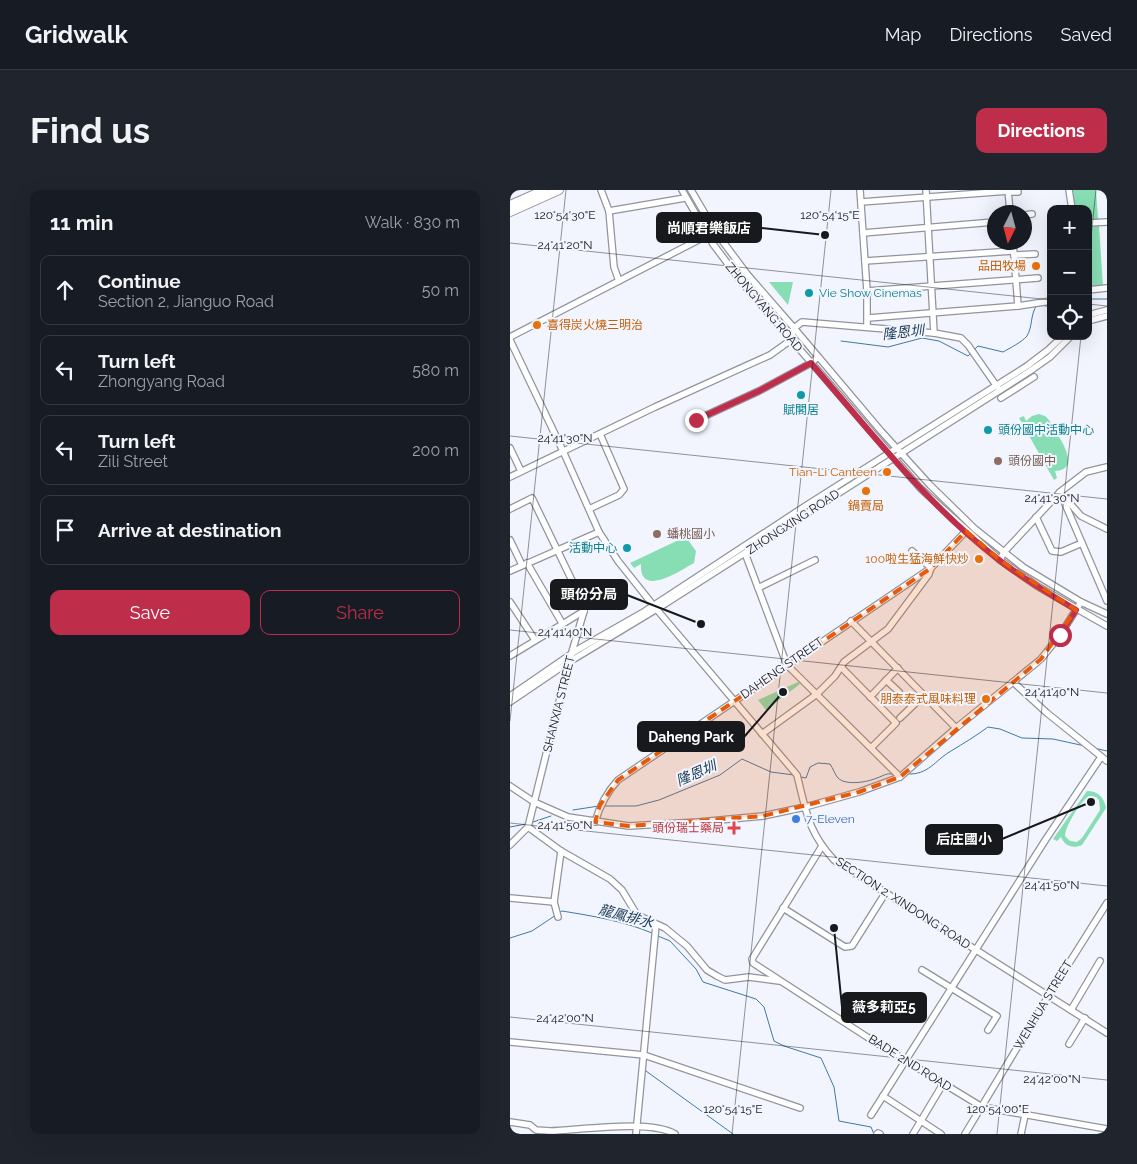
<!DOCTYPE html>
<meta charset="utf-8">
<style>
:root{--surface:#171b24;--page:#20242c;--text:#f1f3f6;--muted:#9ea1a6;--line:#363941;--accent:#be2e4b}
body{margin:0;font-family:Raleway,"Noto Sans TC",sans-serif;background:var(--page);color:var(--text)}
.controls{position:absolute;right:15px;top:15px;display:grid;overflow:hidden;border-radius:10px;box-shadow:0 5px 20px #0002}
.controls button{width:45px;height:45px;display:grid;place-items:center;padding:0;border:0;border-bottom:1px solid var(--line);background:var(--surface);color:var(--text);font:25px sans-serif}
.compass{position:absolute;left:477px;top:15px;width:45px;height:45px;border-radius:50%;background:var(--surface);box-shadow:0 5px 20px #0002;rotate:186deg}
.stop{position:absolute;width:15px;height:15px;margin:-11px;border:4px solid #be2e4b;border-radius:50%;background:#fff}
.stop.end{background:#be2e4b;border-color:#fff;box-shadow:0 1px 5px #0008}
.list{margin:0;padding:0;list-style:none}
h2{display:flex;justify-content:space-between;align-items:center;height:65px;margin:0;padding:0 20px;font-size:21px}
h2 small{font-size:16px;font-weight:400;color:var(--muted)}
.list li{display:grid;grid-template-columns:32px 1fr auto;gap:15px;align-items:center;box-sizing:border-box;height:70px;margin:0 10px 10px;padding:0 10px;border:1px solid var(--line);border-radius:10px}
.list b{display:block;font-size:19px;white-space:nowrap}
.list p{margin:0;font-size:16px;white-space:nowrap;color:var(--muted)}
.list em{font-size:16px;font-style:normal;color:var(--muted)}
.actions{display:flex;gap:10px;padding:15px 20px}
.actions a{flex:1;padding:11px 0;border:1px solid var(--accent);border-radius:10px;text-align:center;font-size:18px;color:var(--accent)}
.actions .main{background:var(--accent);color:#fff}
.icon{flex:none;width:28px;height:28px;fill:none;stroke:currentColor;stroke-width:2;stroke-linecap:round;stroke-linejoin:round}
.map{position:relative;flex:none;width:597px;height:944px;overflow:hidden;border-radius:10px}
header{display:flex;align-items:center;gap:30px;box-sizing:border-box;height:70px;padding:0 25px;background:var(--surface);border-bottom:1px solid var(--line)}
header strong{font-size:24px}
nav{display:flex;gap:28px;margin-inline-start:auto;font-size:18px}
.intro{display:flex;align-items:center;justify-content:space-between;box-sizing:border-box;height:120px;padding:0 30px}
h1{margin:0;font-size:35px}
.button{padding:12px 22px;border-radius:10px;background:var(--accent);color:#fff;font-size:18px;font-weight:700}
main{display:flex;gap:30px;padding:0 30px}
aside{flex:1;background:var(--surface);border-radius:10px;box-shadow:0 5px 20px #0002}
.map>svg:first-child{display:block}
.green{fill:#88deb4;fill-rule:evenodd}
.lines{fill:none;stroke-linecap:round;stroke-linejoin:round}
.stream{stroke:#4178a4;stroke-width:1}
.minor-casing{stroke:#90949d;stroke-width:8}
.major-casing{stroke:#90949d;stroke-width:10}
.minor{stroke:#fff;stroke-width:5.5}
.major{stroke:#fff;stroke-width:8}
.route{stroke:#be2e4b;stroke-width:6}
.marked{fill:#e8590c;fill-opacity:0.2;stroke:#e8590c;stroke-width:4;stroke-dasharray:10 6;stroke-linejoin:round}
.ticks{fill:none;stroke:#18191c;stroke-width:1;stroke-opacity:0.45}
.food-dot{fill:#e8710a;stroke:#f2f5fd;stroke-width:2}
.culture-dot{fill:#0f9aa8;stroke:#f2f5fd;stroke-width:2}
.education-dot{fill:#8d6e63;stroke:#f2f5fd;stroke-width:2}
.shop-dot{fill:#3f7fe0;stroke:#f2f5fd;stroke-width:2}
.health-dot{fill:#e0444e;stroke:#f2f5fd;stroke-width:2}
.labels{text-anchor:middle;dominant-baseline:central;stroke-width:4;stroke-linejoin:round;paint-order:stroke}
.food-label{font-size:12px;fill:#c56008;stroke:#f2f5fd;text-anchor:end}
.culture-label{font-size:12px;fill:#0d838f;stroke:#f2f5fd;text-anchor:start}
.street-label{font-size:12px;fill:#18191c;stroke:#f2f5fd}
.education-label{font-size:12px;fill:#785e54;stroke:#f2f5fd;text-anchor:start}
.shop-label{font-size:12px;fill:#366cbe;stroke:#f2f5fd;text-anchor:start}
.health-label{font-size:12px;fill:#be3a42;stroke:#f2f5fd;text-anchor:end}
.water-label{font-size:14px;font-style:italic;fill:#193a54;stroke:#f2f5fd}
.ticks-label{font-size:12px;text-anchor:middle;fill:#18191c;stroke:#f2f5fd;stroke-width:4;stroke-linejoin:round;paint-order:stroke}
.leader{fill:none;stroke:#18191c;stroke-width:2}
.callout-dot{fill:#18191c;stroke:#f2f5fd;stroke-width:2}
.callout{fill:#18191c;stroke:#18191c;stroke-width:2}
.callout-label{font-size:14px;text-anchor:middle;font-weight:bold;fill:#fff}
</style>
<header>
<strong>Gridwalk</strong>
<nav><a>Map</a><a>Directions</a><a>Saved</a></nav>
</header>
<div class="intro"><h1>Find us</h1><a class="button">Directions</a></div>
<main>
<aside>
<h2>11 min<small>Walk · 830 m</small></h2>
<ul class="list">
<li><svg class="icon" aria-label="ahead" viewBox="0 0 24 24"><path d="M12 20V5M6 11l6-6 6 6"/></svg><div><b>Continue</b><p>Section 2, Jianguo Road</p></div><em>50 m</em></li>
<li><svg class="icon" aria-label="left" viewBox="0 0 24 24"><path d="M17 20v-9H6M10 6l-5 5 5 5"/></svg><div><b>Turn left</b><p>Zhongyang Road</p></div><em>580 m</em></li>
<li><svg class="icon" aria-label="left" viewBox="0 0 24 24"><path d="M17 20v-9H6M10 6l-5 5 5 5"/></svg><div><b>Turn left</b><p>Zili Street</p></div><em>200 m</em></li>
<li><svg class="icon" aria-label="arrive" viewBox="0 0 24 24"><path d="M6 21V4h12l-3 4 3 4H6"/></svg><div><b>Arrive at destination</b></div></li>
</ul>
<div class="actions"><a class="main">Save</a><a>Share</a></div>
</aside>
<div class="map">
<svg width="597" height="944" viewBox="0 0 597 944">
<rect width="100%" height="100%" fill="#f2f5fd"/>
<g class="green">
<polygon points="563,0 586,0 588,29 578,29 578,19 565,19"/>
<polygon points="589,36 593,96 578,97 578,37"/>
<polygon points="259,92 283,92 278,115"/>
<path d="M529,224l6,2 4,4c7,13 36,50 6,51l2,7 -3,2 -35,-62 5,-2 2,5 6,-5z"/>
<path d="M194,338l2,4 -18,8 8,11 -2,12c-13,7 -55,36 -53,1l-7,4 -4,-5z"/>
<polygon points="288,492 290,494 256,520 248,510"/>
<path d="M577,601c11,0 17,6 19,17l-24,37c-10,4 -17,1 -21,-8l-4,4 -4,-2zM579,606l7,1 3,3 1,10 -18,28 -5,4 -7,-1 -5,-5c0,-9 16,-36 24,-40z"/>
</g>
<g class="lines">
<g class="stream">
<polyline points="578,109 597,109"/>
<polyline points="531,115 541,117"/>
<polyline points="331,151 378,157 412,148 429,151 458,166 461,163"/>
<path d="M464,160l4,-4 25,6c7,-4 19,-10 24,-16 6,-10 3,-22 10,-31"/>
<polyline points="584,558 597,561"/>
<path d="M397,584c22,1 27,-13 44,-23 13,-8 25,-15 37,-24l12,2 22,9 31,1 32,7"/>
<path d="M291,587l5,1 4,-11 8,-4 12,1c3,4 5,11 8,14 8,8 30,4 39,0 6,-2 9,-5 15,-4"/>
<polyline points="93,616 126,616 149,610 210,585 232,569 261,582 284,585"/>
<polyline points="63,620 89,616"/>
<polyline points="23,632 41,626"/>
<polyline points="0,637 16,634"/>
<path d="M49,723l3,-2c31,5 61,10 90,22"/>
<polyline points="148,746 160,751 186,779 193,792 246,809 254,817 264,851 274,856 311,868 324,897 329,931 361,937 364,944"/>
<polyline points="0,748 22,741 46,725"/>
<polyline points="136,881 223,944"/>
</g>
<g class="minor-casing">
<g id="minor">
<polyline points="91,0 99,21 104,77 109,91"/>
<polyline points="172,0 203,54 233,94 410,298 490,370 527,396 597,436"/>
<polyline points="181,0 205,41 237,84 284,138 371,241 420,295 465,339 513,377 571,412 597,424"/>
<polyline points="350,0 357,101 357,136"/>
<polyline points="416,0 424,143"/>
<polyline points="498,0 500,22"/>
<polyline points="559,0 562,19"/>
<polyline points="499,2 508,2"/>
<polyline points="351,12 499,1"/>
<polyline points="99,21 175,8"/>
<polyline points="514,25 522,24"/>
<polyline points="578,33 597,32"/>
<polyline points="353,43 484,32"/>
<polyline points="503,52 508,116"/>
<polyline points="504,65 525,64"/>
<polyline points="355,71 503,61"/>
<polyline points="578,100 597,98"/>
<polyline points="357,101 528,88"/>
<polyline points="578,125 597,120"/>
<polyline points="358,128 508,116 541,111"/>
<polyline points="578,131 597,126"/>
<polyline points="0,147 200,44"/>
<path d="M0,150l53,111 36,81 19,29 35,44 144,170c9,36 11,57 37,85l273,173"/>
<polyline points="491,208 524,187"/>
<polyline points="186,230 249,201 301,173 308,167"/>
<polyline points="0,258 11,281"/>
<polyline points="0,287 145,217 260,165 281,150 284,138 292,132 424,143 451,148 458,155 488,198"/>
<polyline points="550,302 597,411"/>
<polyline points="557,310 571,326 597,339"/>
<polyline points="0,319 22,308 70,407 74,421 59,472 18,637 0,655"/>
<polyline points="79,319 109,305 114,299 90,244"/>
<polyline points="526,327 542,361 551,362 572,353"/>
<polyline points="0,350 12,375"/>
<polyline points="235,363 277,475 390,587"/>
<polyline points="490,370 494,362 550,302 576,282 597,277"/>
<polyline points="17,373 52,433"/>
<polyline points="0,381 89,342"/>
<polyline points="248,398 305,370"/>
<polyline points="0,412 25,450"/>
<polyline points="341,431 446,538"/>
<polyline points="0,466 74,421"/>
<polyline points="332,478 386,533 362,557"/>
<polyline points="376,490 389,502"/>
<polyline points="503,492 537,523 597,571"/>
<polyline points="0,506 67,460 132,423 300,313 517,176 538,160 553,146"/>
<polyline points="360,507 388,478"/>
<polyline points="0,512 59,472 155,414 520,181 540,167 561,146"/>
<polyline points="390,528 414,505"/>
<polyline points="252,544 307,504 325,486 334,472 378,439 419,384 421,378 402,361"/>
<polyline points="0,596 24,612 58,627 119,636 188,632 253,626 295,617 349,602 390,587 446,538 503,492 531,469 550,445 571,412"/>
<path d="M85,632c5,-17 11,-29 23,-42l313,-212 35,-37"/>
<polyline points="18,637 51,661 100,689 112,700 127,725 155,738 177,756 197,780 207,786 215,790 239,787 269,791"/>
<polyline points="312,656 242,769 243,773 357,847 472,917 597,939"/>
<polyline points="0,708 44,712"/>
<polyline points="273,718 335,757 342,756 376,702"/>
<polyline points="48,727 44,712 51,661"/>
<polyline points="412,780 487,826 478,840"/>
<polyline points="561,820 590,771"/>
<polyline points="0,852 134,865 290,918"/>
<polyline points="559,854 575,828"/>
<polyline points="373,906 431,944"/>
<polyline points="361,925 536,649 591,567"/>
<path d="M0,932l20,3 6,5 14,1c30,-1 101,-12 125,3"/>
<polyline points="126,944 146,735"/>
<polyline points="367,944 368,943 370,944"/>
<polyline points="403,944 433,894"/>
<polyline points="455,944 539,805 597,713"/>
<polyline points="511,944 515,925"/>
</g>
</g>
<g class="major-casing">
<g id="major">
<polyline points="0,15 34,0"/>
<polyline points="0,22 49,0"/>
</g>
</g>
<use href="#minor" class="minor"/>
<use href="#major" class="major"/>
</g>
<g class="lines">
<path class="route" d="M186,230l63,-29 52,-28c59,68 116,142 188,197 24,19 51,34 77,50l-16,25"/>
</g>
<path class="marked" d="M456,341l34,29 76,50 -35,49 -141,118 -41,15 -96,24 -134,10 -34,-4 5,-17 18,-25 313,-212z"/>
<path class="ticks" d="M0,53l541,57M578,75l8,-75M578,114l19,2M0,246l597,63M0,440l597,63M0,531l56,-531M0,633l597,63M0,827l597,63M222,944l99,-944M487,944l84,-798"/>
<g class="food-dot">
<circle cx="526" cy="76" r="5"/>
<circle cx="27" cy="135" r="5"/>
<circle cx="377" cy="282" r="5"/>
<circle cx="356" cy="301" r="5"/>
<circle cx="469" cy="369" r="5"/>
<circle cx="476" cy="509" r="5"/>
</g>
<g class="culture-dot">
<circle cx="299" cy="103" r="5"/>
<circle cx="291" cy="205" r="5"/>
<circle cx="478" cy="240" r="5"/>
<circle cx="117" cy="358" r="5"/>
</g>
<g class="education-dot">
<circle cx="488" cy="271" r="5"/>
<circle cx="147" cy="344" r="5"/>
</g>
<circle class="shop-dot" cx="286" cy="629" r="5"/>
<path class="health-dot" d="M221.5 630.5h5v5h5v5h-5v5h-5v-5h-5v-5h5z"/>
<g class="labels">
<g class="food-label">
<text x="516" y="76">品田牧場</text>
<text x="37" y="135" text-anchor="start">喜得炭火燒三明治</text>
<text x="367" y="282">Tian-Li Canteen</text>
<text x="356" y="316" text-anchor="middle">鍋賣局</text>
<text x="459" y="369">100啦生猛海鮮快炒</text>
<text x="466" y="509">朋泰泰式風味料理</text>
</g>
<g class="culture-label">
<text x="309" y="103">Vie Show Cinemas</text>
<text x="291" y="220" text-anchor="middle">賦閣居</text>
<text x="488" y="240">頭份國中活動中心</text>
<text x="107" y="358" text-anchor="end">活動中心</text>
</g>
<g class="street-label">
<text transform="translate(254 117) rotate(50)">ZHONGYANG ROAD</text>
<text transform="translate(283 332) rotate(-33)">ZHONGXING ROAD</text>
<text transform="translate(272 478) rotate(-35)">DAHENG STREET</text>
<text transform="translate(49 514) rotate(-76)">SHANXIA STREET</text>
<text transform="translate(393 713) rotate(33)">SECTION 2, XINDONG ROAD</text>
<text transform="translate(533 815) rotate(-59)">WENHUA STREET</text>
<text transform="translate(400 873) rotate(32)">BADE 2ND ROAD</text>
</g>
<g class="education-label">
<text x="498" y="271">頭份國中</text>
<text x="157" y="344">蟠桃國小</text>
</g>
<g class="shop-label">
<text x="296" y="629">7-Eleven</text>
</g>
<g class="health-label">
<text x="214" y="638">頭份瑞士藥局</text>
</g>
<g class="water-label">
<text transform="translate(393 142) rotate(-6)">隆恩圳</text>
<text transform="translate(186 583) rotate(-24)">隆恩圳</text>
<text transform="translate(116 726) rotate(15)">龍鳳排水</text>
</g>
</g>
<g class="ticks-label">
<text x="55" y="29">120°54'30"E</text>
<text x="320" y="29">120°54'15"E</text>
<text x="55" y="59">24°41'20"N</text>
<text x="55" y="252">24°41'30"N</text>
<text x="542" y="312">24°41'30"N</text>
<text x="55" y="446">24°41'40"N</text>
<text x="542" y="506">24°41'40"N</text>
<text x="55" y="639">24°41'50"N</text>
<text x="542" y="699">24°41'50"N</text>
<text x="55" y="832">24°42'00"N</text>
<text x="542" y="893">24°42'00"N</text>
<text x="223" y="923">120°54'15"E</text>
<text x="488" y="923">120°54'00"E</text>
</g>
<path class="leader" d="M315 45L251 38M191 434L117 405M273 502L234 547M581 612L492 649M324 738L332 817"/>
<g class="callout-dot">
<circle cx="315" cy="45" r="5"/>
<circle cx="191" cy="434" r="5"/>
<circle cx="273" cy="502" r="5"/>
<circle cx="581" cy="612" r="5"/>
<circle cx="324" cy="738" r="5"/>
</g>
<g class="callout">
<rect x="147" y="23" width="104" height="29" rx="5"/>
<rect x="41" y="390" width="76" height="29" rx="5"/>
<rect x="128" y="532" width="106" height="29" rx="5"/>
<rect x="416" y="635" width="76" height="29" rx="5"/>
<rect x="332" y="803" width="84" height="29" rx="5"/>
</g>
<g class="callout-label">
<text x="199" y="43">尚順君樂飯店</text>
<text x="79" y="409">頭份分局</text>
<text x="181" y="552">Daheng Park</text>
<text x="454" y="654">后庄國小</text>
<text x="374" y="822">薇多莉亞5</text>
</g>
</svg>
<div class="controls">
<button>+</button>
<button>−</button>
<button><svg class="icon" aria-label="locate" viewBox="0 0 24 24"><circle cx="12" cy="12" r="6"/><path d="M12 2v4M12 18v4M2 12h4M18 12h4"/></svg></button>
</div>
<svg class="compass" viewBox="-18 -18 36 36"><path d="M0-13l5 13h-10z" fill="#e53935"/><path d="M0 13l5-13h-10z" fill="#9ea1a6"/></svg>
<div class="stop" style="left:550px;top:445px"></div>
<div class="stop end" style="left:186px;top:230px"></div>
</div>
</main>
